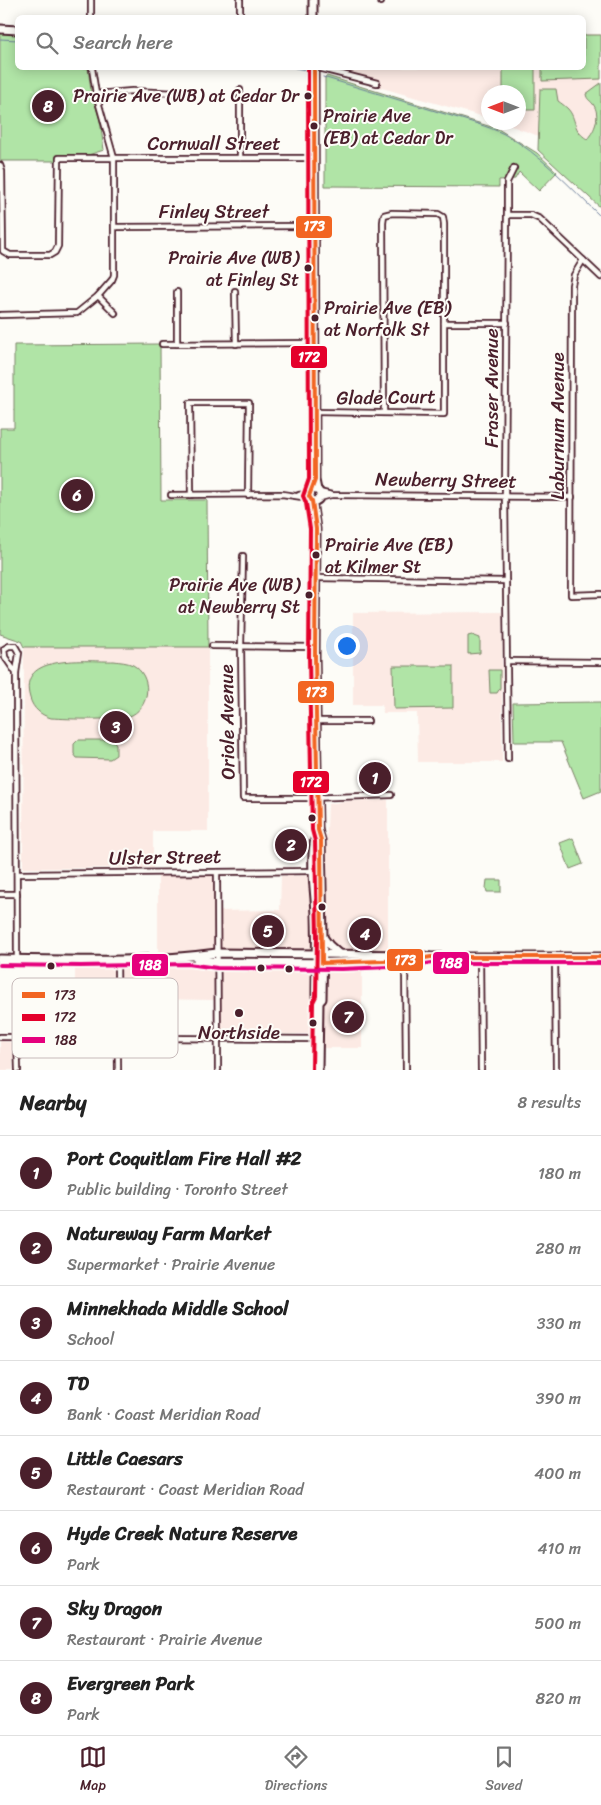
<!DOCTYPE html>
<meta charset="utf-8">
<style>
:root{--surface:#fff;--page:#f6f6f6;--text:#222;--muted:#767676;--line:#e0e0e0;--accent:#4a1f2b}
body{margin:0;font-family:Sriracha,sans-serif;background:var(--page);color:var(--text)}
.compass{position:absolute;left:481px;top:85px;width:45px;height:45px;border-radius:50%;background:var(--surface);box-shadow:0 2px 12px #0003;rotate:270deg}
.you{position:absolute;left:346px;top:645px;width:18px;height:18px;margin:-12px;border:4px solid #fff;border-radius:50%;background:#1a73e8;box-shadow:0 0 0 8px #1a73e833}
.badge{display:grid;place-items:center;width:32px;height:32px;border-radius:50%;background:var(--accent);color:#fff;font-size:16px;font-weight:700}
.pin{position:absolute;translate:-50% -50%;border:2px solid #fff;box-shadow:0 1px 5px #0006}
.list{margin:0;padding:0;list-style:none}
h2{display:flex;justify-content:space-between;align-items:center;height:65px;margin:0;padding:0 20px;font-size:21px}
h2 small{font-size:16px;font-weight:400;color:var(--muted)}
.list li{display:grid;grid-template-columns:32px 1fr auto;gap:15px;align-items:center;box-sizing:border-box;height:75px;padding:0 20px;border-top:1px solid var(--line)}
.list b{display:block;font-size:19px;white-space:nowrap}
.list p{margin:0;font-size:16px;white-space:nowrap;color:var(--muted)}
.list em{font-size:16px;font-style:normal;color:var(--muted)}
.icon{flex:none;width:28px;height:28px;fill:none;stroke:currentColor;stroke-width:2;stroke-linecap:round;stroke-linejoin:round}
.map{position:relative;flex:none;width:601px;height:1070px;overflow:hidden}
.search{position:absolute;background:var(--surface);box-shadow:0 2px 12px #0003;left:15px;right:15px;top:15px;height:55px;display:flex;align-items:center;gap:12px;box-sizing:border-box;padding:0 18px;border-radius:8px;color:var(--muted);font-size:19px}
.sheet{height:665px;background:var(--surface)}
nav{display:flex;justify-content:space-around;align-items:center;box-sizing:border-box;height:70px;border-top:1px solid var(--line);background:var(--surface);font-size:14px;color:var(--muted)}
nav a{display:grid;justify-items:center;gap:2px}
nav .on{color:var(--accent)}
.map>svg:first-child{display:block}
.built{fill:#fceae4}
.green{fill:#b0e4a6;stroke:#7d8268}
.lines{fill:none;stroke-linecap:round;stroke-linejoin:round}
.stream{stroke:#6f809c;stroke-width:1}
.street-casing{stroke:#4a1f2b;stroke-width:8}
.secondary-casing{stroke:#4a1f2b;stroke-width:11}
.street{stroke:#fdfcf7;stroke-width:4.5}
.secondary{stroke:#fdfcf7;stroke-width:7}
.bus-1-casing{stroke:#fdfcf7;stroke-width:8}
.bus-2-casing{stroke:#fdfcf7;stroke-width:8}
.bus-3-casing{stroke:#fdfcf7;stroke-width:8}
.bus-1{stroke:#f26522;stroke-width:4}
.bus-2{stroke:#e4002b;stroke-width:4}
.bus-3{stroke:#e5007d;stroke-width:4}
.bus-dot{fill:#4a1f2b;stroke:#fdfcf7;stroke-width:2}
.labels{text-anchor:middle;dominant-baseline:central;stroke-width:4;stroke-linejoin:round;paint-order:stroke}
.bus-label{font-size:18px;fill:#4a1f2b;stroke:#fdfcf7;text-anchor:end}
.street-label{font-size:19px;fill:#4a1f2b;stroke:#fdfcf7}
.poi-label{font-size:19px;fill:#4a1f2b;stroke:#fdfcf7}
.key{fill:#fdfcf7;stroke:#c7baba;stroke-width:1}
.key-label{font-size:14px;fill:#4a1f2b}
.line-badge{stroke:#fdfcf7;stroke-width:2}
.badge-label{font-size:14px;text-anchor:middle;font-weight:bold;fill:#fff}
</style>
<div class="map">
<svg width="601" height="1070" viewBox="0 0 601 1070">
<rect width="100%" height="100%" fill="#fdfcf7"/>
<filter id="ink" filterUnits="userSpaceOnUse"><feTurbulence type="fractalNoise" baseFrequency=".02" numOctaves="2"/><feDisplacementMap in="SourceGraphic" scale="10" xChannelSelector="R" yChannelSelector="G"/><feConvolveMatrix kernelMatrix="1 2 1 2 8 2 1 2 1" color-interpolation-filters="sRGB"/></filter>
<g filter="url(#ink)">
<g class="built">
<polygon points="584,34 601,34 601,137 547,139 503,123 518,122 518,92 488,92 488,118 350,79 350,68 584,68"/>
<polygon points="502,612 502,762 418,762 417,713 383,713 382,705 353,705 353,613"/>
<polygon points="24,647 208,647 208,831 153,831 153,868 23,868"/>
<polygon points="388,800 388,951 362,952 362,1048 317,1048 317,1034 216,1034 216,1000 75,998 75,962 158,961 158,875 217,876 218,911 280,910 281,876 325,875 328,804 347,801"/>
<polygon points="0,1041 10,1042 13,1044 13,1070 0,1070"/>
</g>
<g class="green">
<polygon points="0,32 17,34 18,68 88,68 91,91 100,120 104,150 88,155 59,158 56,161 0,161"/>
<polygon points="584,35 601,35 601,79 542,81 542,68 584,68"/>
<polygon points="503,68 535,68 535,110 519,110 518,92 503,92"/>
<polygon points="327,76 498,129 537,153 557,172 539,191 519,172 515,179 499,180 499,187 325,186 325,77"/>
<path d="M601,83v125l-63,-58 2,-61h16l2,12c3,2 7,5 10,8 9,10 4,21 19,30 8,-8 14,-24 6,-35 -3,-4 -6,-4 -7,-10z"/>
<polygon points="160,344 161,500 207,500 208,647 24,647 21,641 0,634 0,428 14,428 14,345"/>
<polygon points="472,635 480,638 480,653 468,654 468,636"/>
<path d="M114,661c6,1 13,1 19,4 19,11 18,40 -1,50 -11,6 -66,4 -81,3 -10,-3 -18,-9 -21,-20 -14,-46 59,-36 84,-37z"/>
<polygon points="393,666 453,666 453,708 394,709"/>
<polygon points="489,670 500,670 500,688 497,693 490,693"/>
<polygon points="601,702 601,791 584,798 561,742 514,742 513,703"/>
<polygon points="78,740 113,740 116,744 116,755 110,759 77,758 74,754 74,744"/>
<polygon points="573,838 583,864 570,869 560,843"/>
<polygon points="487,880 501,880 501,892 487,892 486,888"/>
</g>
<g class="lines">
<g class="stream">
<polyline points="0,39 18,40"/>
<polyline points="295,68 306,70"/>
<path d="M323,77l155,47c9,3 18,6 26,10 37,20 67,54 97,83"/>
</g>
<g class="street-casing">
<g id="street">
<polyline points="91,0 91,18"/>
<polyline points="240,0 240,18"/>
<polyline points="381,0 381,2"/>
<polyline points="318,68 377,83"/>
<polyline points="240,90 240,158"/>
<polyline points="96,94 132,91 177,93"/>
<polyline points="0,165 2,171 3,251 10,255 50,255 55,252 58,246 59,158 315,158"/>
<polyline points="507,215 531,215 540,219 601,277"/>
<polyline points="115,227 314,226"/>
<polyline points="583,260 574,275 572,285 571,595 601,594"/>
<polyline points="235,291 236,344"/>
<polyline points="98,296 115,313"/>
<polyline points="0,315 77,313 98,296 112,280 114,275 114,158 96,94 92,68"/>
<polyline points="444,323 507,323"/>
<polyline points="162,344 314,343"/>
<polyline points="177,344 177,292"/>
<polyline points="314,412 444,414 444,224 443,217 438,214 392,213 384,215 383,222 384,413"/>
<polyline points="319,492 332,495 572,497"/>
<polyline points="171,495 282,494 309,498"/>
<polyline points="191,495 190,403 249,403 248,495"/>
<polyline points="299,495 309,493"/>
<polyline points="320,498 331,495"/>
<polyline points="243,556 241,646 243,798 309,798 391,795"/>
<polyline points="316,578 506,581"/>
<polyline points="212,646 315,647"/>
<polyline points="507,661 601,662"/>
<polyline points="16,673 5,657 4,649 9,646 15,646 19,653 16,673 17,959"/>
<polyline points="317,721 368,721"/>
<polyline points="508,759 505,497 507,215 507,182 514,168"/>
<polyline points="217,872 218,1070"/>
<polyline points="17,874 313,871"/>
<polyline points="0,894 17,894"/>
<polyline points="480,957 481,1070"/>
<polyline points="555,957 556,1070"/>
<polyline points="117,959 118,1070"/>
<polyline points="405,959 406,1070"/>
<polyline points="0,1037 319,1039"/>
<polyline points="17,1037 18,1070"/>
</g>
</g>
<g class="secondary-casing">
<g id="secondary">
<polyline points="313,0 313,18"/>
<polyline points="0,29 18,30"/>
<polyline points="314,68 315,480 317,490"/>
<circle cx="314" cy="495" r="6"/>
<polyline points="312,501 316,529 315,656 318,830 321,840 323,937 322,999 319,1002 318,1070"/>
<path d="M318,830c-10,22 -3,59 -2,84 1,28 0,56 0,84l3,4"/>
<polyline points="323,937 329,945 339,954"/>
<path d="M0,959c72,1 145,4 217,-6l198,2 16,2h170"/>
<polyline points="197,959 217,962 350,963 423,959"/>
</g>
</g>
<use href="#street" class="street"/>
<use href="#secondary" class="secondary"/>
<g class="bus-1-casing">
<polyline id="bus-1" points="314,68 315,480 309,496 312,501 316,529 315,656 318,830 321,840 322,963 413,960 431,957 601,957"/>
</g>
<g class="bus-2-casing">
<polyline id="bus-2" points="308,68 309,479 303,496 306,503 310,529 309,656 312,830 315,841 317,937 316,996 313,1002 312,1070"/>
</g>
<g class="bus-3-casing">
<polyline id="bus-3" points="0,965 81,966 188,964 217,968 342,969 413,966 432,963 601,963"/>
</g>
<use href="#bus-1" class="bus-1"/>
<use href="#bus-2" class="bus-2"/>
<use href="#bus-3" class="bus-3"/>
</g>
</g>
<g class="bus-dot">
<circle cx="308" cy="96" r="4.5"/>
<circle cx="314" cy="126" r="4.5"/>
<circle cx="308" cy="268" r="4.5"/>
<circle cx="315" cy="318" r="4.5"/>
<circle cx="316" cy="555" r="4.5"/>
<circle cx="309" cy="595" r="4.5"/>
<circle cx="312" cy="818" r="4.5"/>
<circle cx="322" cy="907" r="4.5"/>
<circle cx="51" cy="966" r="4.5"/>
<circle cx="261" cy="968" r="4.5"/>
<circle cx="289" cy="969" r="4.5"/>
<circle cx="239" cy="1013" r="5"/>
<circle cx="313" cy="1023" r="4.5"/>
</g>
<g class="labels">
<g class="bus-label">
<text x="299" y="96">Prairie Ave (WB) at Cedar Dr</text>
<text x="323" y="116" text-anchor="start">Prairie Ave<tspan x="323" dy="22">(EB) at Cedar Dr</tspan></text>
<text x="299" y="258">Prairie Ave (WB)<tspan x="299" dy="22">at Finley St</tspan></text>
<text x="324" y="308" text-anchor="start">Prairie Ave (EB)<tspan x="324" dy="22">at Norfolk St</tspan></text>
<text x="325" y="545" text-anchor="start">Prairie Ave (EB)<tspan x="325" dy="22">at Kilmer St</tspan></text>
<text x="300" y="585">Prairie Ave (WB)<tspan x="300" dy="22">at Newberry St</tspan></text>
</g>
<g class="street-label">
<text x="214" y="143">Cornwall Street</text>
<text x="214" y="211">Finley Street</text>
<text transform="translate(491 388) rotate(-90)">Fraser Avenue</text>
<text transform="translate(386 397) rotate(-1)">Glade Court</text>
<text transform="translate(557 426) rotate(-90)">Laburnum Avenue</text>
<text transform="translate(446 480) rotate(1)">Newberry Street</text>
<text transform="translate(227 722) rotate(-91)">Oriole Avenue</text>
<text transform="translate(165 857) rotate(-1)">Ulster Street</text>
</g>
<g class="poi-label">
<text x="239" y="1032">Northside</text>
</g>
</g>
<rect x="12" y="978" width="166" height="80" rx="8" class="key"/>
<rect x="22" y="992" width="23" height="6" fill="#f26522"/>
<rect x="22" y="1014" width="23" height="7" fill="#e4002b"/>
<rect x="22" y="1037" width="23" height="6" fill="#e5007d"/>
<g class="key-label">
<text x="54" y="1000">173</text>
<text x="54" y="1022">172</text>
<text x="54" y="1045">188</text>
</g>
<g class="line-badge">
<rect x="295" y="215" width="38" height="24" rx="5" fill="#f26522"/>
<rect x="290" y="345" width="38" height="24" rx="5" fill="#e4002b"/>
<rect x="297" y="680" width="38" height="24" rx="5" fill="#f26522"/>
<rect x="292" y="770" width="38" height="24" rx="5" fill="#e4002b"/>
<rect x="386" y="948" width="38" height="24" rx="5" fill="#f26522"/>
<rect x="432" y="951" width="38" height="24" rx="5" fill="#e5007d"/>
<rect x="131" y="953" width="38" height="24" rx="5" fill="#e5007d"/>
</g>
<g class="badge-label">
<text x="314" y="231">173</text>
<text x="309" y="362">172</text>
<text x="316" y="697">173</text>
<text x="311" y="787">172</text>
<text x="405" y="965">173</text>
<text x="451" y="968">188</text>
<text x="150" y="970">188</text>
</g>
</svg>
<svg class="compass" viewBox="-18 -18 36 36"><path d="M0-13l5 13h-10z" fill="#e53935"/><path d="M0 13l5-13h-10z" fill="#767676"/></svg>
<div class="you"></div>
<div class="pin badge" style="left:375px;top:778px">1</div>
<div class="pin badge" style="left:291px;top:845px">2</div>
<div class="pin badge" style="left:116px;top:727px">3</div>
<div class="pin badge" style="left:365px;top:934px">4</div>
<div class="pin badge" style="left:268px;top:931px">5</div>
<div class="pin badge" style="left:77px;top:495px">6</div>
<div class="pin badge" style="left:348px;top:1017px">7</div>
<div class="pin badge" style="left:48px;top:106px">8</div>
<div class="search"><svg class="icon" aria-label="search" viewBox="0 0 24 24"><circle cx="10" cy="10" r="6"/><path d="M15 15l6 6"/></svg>Search here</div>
</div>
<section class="sheet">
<h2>Nearby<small>8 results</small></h2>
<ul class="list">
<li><span class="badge">1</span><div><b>Port Coquitlam Fire Hall #2</b><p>Public building · Toronto Street</p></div><em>180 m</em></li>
<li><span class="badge">2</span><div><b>Natureway Farm Market</b><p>Supermarket · Prairie Avenue</p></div><em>280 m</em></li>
<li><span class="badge">3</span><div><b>Minnekhada Middle School</b><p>School</p></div><em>330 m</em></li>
<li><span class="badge">4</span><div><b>TD</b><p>Bank · Coast Meridian Road</p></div><em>390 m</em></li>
<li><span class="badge">5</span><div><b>Little Caesars</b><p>Restaurant · Coast Meridian Road</p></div><em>400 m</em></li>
<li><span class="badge">6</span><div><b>Hyde Creek Nature Reserve</b><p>Park</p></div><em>410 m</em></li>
<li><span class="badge">7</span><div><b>Sky Dragon</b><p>Restaurant · Prairie Avenue</p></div><em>500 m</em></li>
<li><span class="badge">8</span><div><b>Evergreen Park</b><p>Park</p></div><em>820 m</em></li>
</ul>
</section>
<nav>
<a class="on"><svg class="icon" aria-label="map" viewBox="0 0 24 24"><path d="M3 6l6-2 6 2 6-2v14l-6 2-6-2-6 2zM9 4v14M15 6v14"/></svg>Map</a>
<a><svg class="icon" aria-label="directions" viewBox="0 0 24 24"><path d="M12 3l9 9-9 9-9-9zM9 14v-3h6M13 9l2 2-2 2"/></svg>Directions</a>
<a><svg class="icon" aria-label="saved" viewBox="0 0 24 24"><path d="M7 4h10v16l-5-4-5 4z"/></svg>Saved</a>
</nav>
